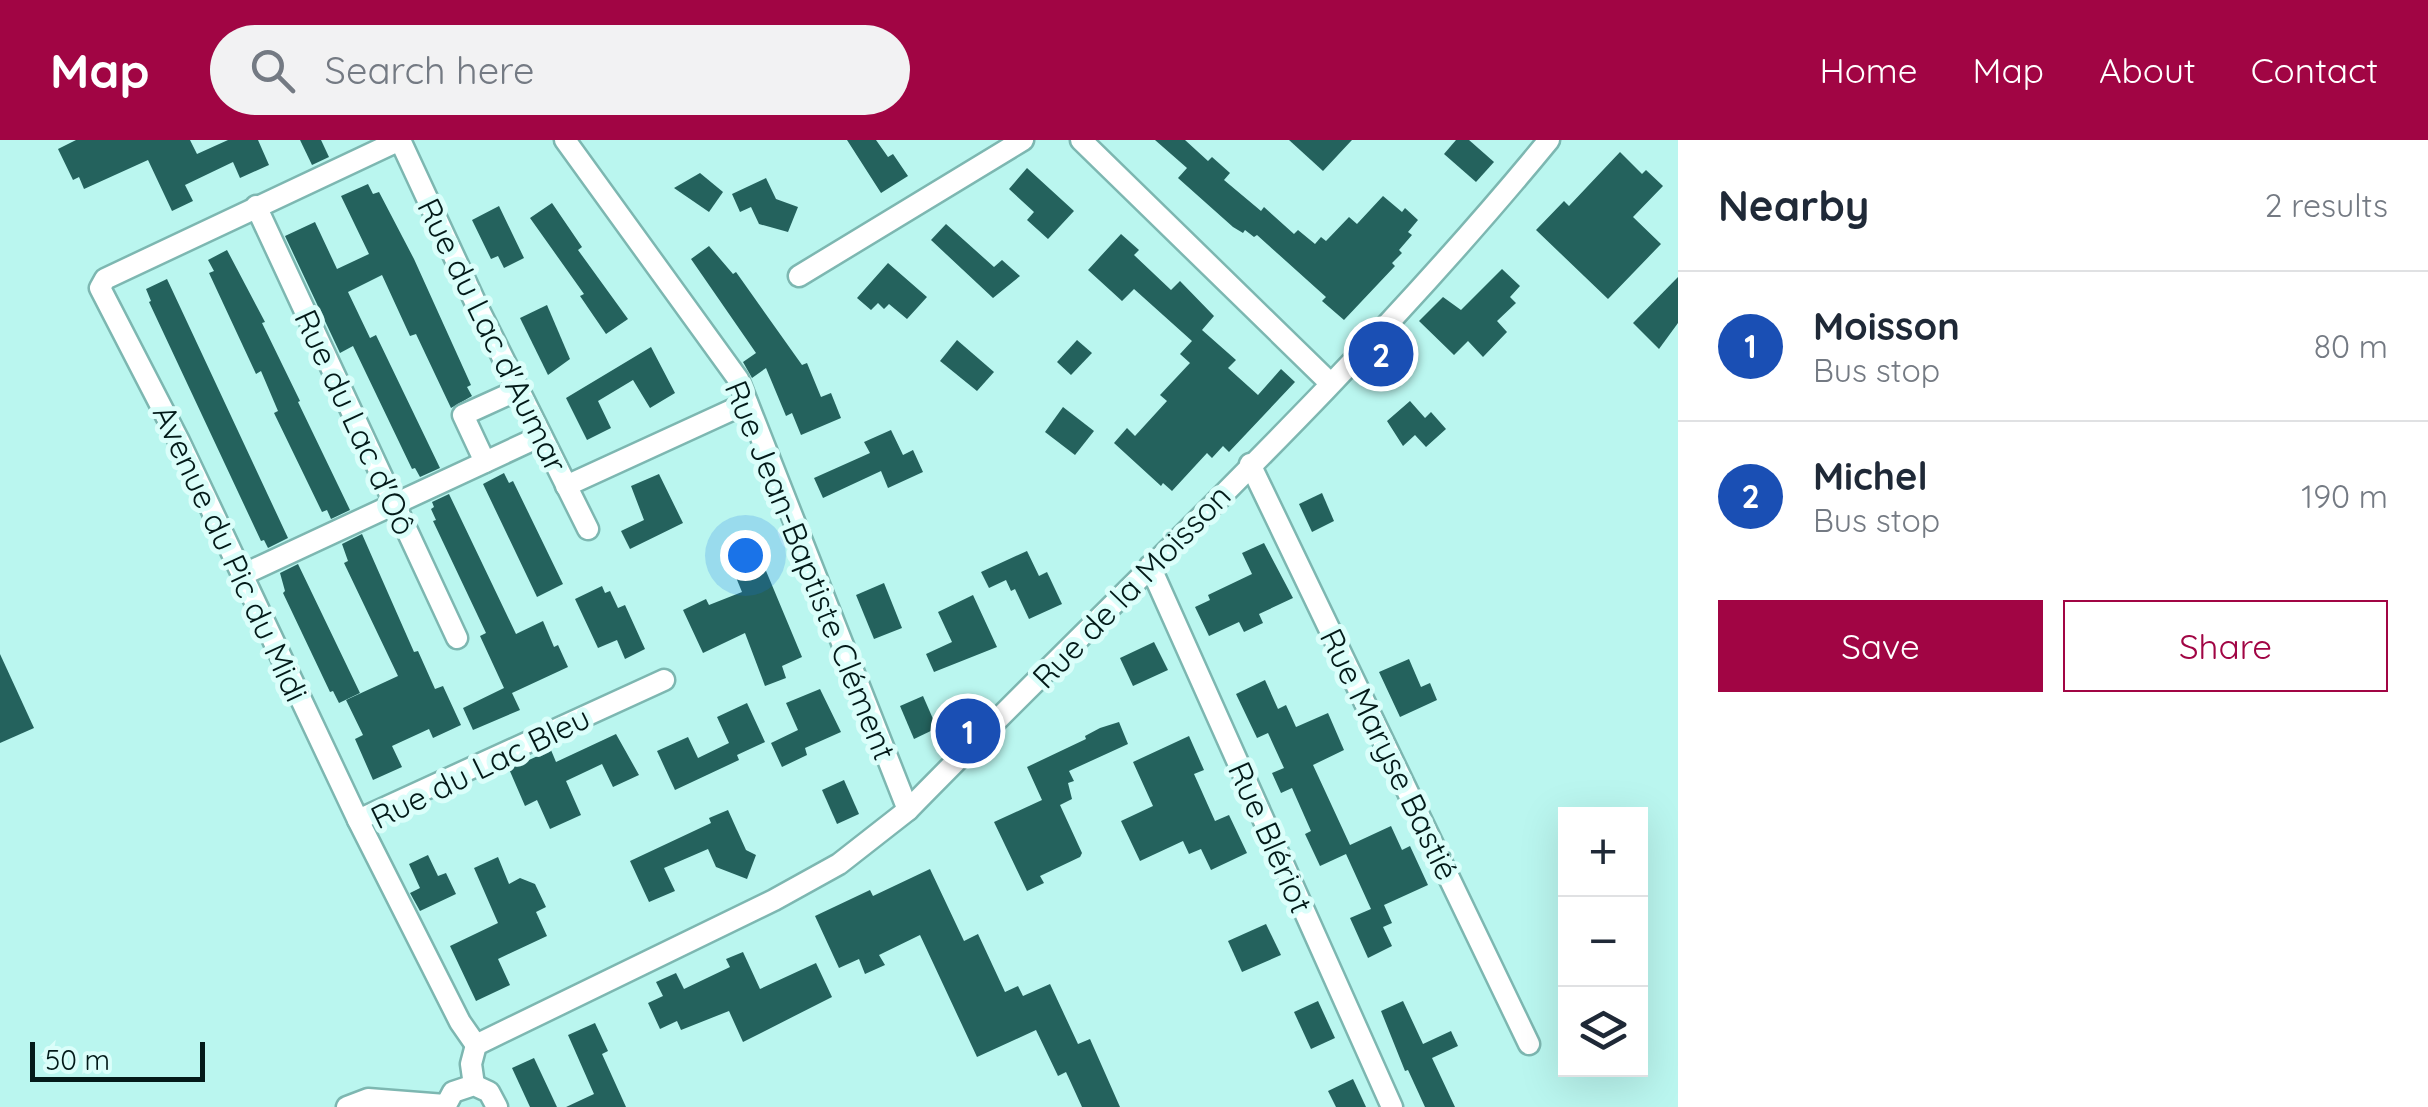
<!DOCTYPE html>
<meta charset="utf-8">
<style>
:root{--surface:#fff;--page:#f2f2f3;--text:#1f2937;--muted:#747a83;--line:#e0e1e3;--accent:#a10544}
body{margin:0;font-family:Quicksand,sans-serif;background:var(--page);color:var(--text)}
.controls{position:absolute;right:30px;bottom:30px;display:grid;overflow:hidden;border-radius:0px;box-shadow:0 10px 40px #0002}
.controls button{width:90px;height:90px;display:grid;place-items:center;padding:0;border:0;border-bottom:2px solid var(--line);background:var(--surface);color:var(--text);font:50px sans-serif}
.scale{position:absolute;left:30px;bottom:25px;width:175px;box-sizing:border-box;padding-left:10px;border:5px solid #031a19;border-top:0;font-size:28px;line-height:35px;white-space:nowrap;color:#031a19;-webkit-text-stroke:8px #dbfefa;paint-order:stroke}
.you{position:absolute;left:745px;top:415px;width:35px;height:35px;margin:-25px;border:8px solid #fff;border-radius:50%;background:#1a73e8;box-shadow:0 0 0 15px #1a73e833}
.badge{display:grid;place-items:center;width:65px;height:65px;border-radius:50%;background:var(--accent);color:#fff;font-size:32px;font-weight:700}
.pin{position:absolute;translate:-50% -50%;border:5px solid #fff;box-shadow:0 2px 10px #0006}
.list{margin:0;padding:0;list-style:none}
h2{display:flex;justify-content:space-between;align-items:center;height:130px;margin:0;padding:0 40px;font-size:42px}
h2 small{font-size:32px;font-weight:400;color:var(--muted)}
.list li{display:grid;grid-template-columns:65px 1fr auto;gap:30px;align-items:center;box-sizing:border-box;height:150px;padding:0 40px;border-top:2px solid var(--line)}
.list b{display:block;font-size:38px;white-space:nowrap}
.list p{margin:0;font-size:32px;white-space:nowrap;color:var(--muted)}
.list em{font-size:32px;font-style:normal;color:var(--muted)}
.actions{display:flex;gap:20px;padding:30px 40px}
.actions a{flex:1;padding:22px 0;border:2px solid var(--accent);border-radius:0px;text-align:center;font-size:35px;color:var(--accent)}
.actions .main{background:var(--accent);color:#fff}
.icon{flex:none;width:55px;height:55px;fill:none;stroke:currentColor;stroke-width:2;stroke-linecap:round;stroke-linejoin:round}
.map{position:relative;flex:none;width:1678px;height:967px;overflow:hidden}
header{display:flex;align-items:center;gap:60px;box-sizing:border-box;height:140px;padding:0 50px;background:var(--accent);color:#fff}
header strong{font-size:48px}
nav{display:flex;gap:55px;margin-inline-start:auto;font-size:35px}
.search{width:700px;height:90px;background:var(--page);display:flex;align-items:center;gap:25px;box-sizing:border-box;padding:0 35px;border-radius:55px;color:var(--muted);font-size:38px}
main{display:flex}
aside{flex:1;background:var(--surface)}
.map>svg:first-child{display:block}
.building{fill:#24625d}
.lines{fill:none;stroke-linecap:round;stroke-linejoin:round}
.street-casing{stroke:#7db7b1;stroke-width:25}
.street{stroke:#fff;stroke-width:20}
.labels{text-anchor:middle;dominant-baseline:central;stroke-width:10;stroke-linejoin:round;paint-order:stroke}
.street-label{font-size:32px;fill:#031a19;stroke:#dbfefa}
</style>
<header>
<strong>Map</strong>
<div class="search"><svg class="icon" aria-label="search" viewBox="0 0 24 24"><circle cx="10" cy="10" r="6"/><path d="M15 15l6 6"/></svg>Search here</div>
<nav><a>Home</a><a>Map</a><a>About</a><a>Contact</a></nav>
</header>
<main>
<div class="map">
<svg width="1678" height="967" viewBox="0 0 1678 967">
<rect width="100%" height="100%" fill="#baf6ef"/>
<g class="building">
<polygon points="76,0 190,0 197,14 228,0 258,0 269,25 240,38 233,22 185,45 193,61 172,71 148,20 84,49 79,37 73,40 58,9"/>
<polygon points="300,0 321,0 329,17 312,25"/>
<polygon points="847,0 876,0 888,17 893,14 908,36 881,53"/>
<polygon points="1155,0 1185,0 1208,21 1212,17 1230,33 1224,40 1261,71 1264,67 1294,94 1298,90 1315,104 1321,97 1326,101 1349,77 1357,84 1383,56 1402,72 1405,68 1418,80 1408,92 1412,95 1399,110 1402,113 1392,123 1395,126 1344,180 1322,161 1326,157 1257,95 1254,97 1245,90 1243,93 1233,87 1178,38 1187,28"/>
<polygon points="1289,0 1352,0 1323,31"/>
<polygon points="1456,0 1469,0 1494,22 1476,42 1444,14"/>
<polygon points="1620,12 1642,34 1646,30 1663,46 1633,77 1661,104 1608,159 1536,90 1564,61 1569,66"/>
<polygon points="1027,28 1074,71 1048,99 1027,80 1034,72 1009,49"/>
<polygon points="700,33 723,52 709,72 674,48"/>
<polygon points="766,38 776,59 798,67 788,92 759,84 751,67 740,72 732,54"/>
<polygon points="368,44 373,54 379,52 414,119 471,245 467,247 472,256 451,268 416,194 410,196 382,135 348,152 370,198 376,195 440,328 420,337 415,328 412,329 353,206 340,213 285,96 315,82 337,129 369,114 341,56"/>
<polygon points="552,63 582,107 578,110 628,179 606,194 580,156 584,154 530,78"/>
<polygon points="499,66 524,118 504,128 498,116 491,119 472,80"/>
<polygon points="946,84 994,127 1002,120 1020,136 993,158 931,100"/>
<polygon points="1121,94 1139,110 1134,115 1171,150 1180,141 1214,176 1202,190 1236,220 1228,228 1258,255 1281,229 1295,242 1229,312 1223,306 1212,318 1207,313 1172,351 1163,343 1161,346 1114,303 1127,288 1135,296 1167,261 1160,255 1190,223 1180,214 1192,201 1134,149 1122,161 1088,130"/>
<polygon points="709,106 733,134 736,132 802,225 807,223 821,257 831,253 841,278 801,295 792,273 786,276 766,228 752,238 743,222 756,213 691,119"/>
<polygon points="227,110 265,182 262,183 300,261 298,262 350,370 331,379 327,370 322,372 274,273 278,271 261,231 256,234 209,133 214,131 208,120"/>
<polygon points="888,123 927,157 907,179 889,164 884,169 878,163 871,170 857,158"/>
<polygon points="1502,129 1520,146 1510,157 1516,163 1497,181 1507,192 1483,217 1468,201 1454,215 1419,181 1443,157 1461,170"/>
<polygon points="1678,137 1678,183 1659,209 1633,183"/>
<polygon points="167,139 288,398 268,408 264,400 261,401 149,162 151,161 146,149"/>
<polygon points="547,165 570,219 548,235 520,178"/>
<polygon points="957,200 994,232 977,251 940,221"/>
<polygon points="1077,200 1092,213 1071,235 1057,222"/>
<polygon points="651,207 675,253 650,268 633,240 598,261 611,288 587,300 566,258"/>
<polygon points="1410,261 1425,278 1431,272 1446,289 1426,307 1415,295 1403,306 1387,281"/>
<polygon points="1063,267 1094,291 1075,315 1045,292"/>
<polygon points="891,290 903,315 913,310 923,332 888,348 881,331 823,358 814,338 870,313 864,302"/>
<polygon points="504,333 509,343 513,341 563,444 537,457 483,344"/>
<polygon points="659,334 683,383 630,409 621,391 644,380 631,346"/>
<polygon points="1322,353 1334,381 1312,392 1299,364"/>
<polygon points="449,354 516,494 543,481 554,507 558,505 568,527 512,553 520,570 473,590 463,568 504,548 480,496 486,493 433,381 436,380 431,369 434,367 432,362"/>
<polygon points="362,394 414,512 418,511 435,549 443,546 461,585 433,598 429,589 392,606 402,627 373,640 355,599 363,595 346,560 398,536 344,423 348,421 342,404"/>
<polygon points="754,402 802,517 782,526 786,538 765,546 745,493 703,513 683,470 706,459 709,465 742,452 726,413"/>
<polygon points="1264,403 1293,458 1259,474 1263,483 1244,492 1239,482 1209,496 1195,467 1210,460 1208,455 1252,434 1242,413"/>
<polygon points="1027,411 1039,436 1047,432 1062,464 1029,479 1015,449 1011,451 1006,440 989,448 981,432"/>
<polygon points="298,424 360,553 339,563 333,551 330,552 283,453 285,451 280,433"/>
<polygon points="884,443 902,488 874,499 856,455"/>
<polygon points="602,446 605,453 610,451 618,468 625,465 645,509 625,519 617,500 598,508 575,459"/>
<polygon points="973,455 997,507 934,532 926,514 952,502 938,472"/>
<polygon points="1154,502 1168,530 1133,546 1120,518"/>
<polygon points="0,514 34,588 0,603"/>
<polygon points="1409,519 1421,547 1430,543 1437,560 1400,577 1379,532"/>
<polygon points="1265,540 1278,569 1286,565 1296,587 1328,573 1344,610 1313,625 1350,705 1391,686 1402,710 1410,706 1428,745 1384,765 1392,783 1383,787 1392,806 1368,818 1350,778 1371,769 1346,714 1320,726 1305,694 1311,691 1292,648 1281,653 1272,633 1284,628 1268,593 1257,598 1236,554"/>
<polygon points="820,549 841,592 805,608 807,615 782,627 771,603 798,590 786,563"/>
<polygon points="923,556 937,588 914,599 900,566"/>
<polygon points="747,563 765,602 737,615 739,620 675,650 657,611 688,597 698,618 729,603 717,577"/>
<polygon points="1119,582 1128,604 1069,631 1074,641 1068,643 1072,659 1060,665 1082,713 1080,717 1040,736 1044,743 1027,751 994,682 1042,660 1027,627 1086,599 1085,596 1100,588"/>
<polygon points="616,594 639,635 613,647 602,624 566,641 581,675 550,689 537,660 525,666 509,629 551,610 556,622"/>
<polygon points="1189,596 1204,630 1194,634 1215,681 1229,675 1247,713 1211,730 1201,709 1189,714 1183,701 1140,721 1121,681 1153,666 1133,622"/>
<polygon points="844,640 859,674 837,684 822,650"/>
<polygon points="728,670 746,710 756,715 747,739 716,727 708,709 664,728 675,751 649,762 630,721 711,683 709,678"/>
<polygon points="428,715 438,736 446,733 456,754 420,771 410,753 420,748 409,724"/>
<polygon points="498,717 509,744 520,738 535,744 546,767 536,772 547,796 498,819 510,845 476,861 450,806 498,783 474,728"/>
<polygon points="930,729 964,801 978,794 1005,852 1018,846 1023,856 1050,844 1078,904 1090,899 1120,967 1082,967 1066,932 1058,936 1036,890 977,917 920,795 879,815 885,825 865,834 859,819 839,828 815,776 870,750 873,756"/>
<polygon points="1266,784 1281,815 1242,832 1228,801"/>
<polygon points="743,812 760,849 816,823 832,857 743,902 729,871 681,890 677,881 660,889 648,863 663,856 656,842 676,833 684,849 730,827 726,819"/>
<polygon points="1318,861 1335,898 1311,909 1294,872"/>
<polygon points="1403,861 1423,904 1451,891 1458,906 1432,918 1455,967 1425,967 1408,930 1405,931 1381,871"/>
<polygon points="595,883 608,911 602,914 626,967 566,967 594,954 568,895"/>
<polygon points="534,918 557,967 530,967 512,928"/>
<polygon points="1353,939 1366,967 1336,967 1328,951"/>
</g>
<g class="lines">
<g class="street-casing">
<g id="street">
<polyline points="565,0 738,239 908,670"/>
<polyline points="1081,0 1330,243"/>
<polyline points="256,66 457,498"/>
<polyline points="799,136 1023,0"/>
<polyline points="485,322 463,275 518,250"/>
<polyline points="1250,324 1529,904"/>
<polyline points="566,346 747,263"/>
<polyline points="1150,426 1392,967"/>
<polyline points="242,435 541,296"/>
<polyline points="358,680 664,540"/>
<polyline points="476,905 460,882 358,680 179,301 100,148 105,139 400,0 477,166 588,389"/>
<path d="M474,945l-3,-21 5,-19 298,-145 65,-36 69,-54c216,-221 445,-431 641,-670"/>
<polyline points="347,967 368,959 445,965"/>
<polyline points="445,967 453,952 474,945 489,952 497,967"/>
</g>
</g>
<use href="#street" class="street"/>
</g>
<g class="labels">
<g class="street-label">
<text transform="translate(493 195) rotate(64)">Rue du Lac d'Aumar</text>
<text transform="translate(356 282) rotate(65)">Rue du Lac d'Oô</text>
<text transform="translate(231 413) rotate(65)">Avenue du Pic du Midi</text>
<text transform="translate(811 430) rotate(68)">Rue Jean-Baptiste Clément</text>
<text transform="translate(1131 446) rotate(-46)">Rue de la Moisson</text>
<text transform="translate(1390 614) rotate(64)">Rue Maryse Bastié</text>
<text transform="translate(480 627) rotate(-26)">Rue du Lac Bleu</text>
<text transform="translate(1271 697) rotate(66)">Rue Blériot</text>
</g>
</g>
</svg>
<div class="controls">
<button>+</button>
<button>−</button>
<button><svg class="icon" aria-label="layers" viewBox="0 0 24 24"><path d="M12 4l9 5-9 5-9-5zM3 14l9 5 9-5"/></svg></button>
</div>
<div class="scale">50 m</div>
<div class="you"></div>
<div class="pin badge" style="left:968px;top:591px;background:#1a4fb4">1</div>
<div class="pin badge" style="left:1381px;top:214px;background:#1a4fb4">2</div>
</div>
<aside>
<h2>Nearby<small>2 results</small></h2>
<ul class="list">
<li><span class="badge" style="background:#1a4fb4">1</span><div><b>Moisson</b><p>Bus stop</p></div><em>80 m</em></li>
<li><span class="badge" style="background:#1a4fb4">2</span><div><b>Michel</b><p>Bus stop</p></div><em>190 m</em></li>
</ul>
<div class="actions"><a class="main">Save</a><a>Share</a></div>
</aside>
</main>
